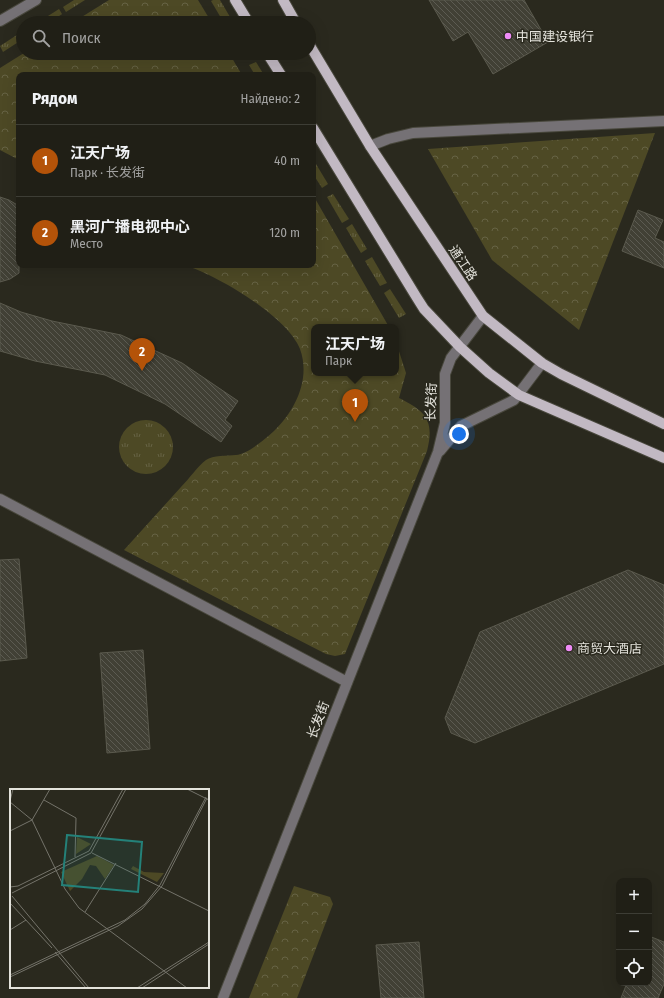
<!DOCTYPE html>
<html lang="ru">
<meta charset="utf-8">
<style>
:root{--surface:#201f16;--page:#2d2c23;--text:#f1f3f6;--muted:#a2a2a1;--line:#3d3d35;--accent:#b45309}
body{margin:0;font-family:"Fira Sans Condensed","Noto Sans SC",sans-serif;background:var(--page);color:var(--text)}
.controls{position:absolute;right:12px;bottom:12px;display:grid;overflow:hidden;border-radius:8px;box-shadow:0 4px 16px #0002}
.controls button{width:36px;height:36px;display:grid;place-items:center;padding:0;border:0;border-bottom:1px solid var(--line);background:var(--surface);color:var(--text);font:20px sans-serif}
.you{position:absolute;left:459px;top:434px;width:14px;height:14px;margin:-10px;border:3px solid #fff;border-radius:50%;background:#1a73e8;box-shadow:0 0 0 6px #1a73e833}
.badge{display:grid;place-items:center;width:26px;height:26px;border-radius:50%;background:var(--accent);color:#fff;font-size:13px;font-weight:700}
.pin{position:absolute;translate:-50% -33px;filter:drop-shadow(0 1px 2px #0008)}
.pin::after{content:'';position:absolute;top:21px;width:14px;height:12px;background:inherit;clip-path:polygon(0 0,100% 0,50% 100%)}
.popup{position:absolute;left:311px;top:324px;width:88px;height:52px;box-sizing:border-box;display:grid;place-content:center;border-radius:8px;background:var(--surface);filter:drop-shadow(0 1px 3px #0005);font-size:13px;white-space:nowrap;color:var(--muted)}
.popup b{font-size:15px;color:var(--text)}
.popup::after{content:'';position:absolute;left:50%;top:100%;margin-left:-8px;border:8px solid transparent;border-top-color:var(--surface)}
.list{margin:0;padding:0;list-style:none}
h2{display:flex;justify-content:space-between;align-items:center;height:52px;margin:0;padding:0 16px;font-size:17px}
h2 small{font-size:13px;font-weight:400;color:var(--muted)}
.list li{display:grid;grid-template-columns:26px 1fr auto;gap:12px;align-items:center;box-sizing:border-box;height:72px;padding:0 16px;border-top:1px solid var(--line)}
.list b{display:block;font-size:15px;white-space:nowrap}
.list p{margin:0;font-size:13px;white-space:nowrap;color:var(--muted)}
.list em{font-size:13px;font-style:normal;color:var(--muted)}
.icon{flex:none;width:22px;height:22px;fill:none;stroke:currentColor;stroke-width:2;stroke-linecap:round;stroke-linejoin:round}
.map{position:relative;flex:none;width:664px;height:998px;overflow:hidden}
.search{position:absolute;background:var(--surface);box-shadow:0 4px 16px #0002;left:16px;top:16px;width:300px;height:44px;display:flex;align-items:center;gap:10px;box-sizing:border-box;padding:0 14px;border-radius:22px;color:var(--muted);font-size:15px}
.panel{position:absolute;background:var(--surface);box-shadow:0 4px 16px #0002;left:16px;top:72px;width:300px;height:196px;border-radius:8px}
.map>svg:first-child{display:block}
.grass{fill:url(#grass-tufts)}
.park{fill:url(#park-crowns)}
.building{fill:url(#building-back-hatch);stroke:#5b5a4e}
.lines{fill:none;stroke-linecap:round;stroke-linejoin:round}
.minor-casing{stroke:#48473c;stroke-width:12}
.major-casing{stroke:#48473c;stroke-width:12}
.minor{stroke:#757175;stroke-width:10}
.major{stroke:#c2b9c3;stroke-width:10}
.poi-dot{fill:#ef8bf7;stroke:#2a291e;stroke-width:1.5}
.labels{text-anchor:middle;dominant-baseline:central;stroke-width:3;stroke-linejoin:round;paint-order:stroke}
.poi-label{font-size:13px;fill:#e4e3dc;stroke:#2a291e;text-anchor:start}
.street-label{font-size:13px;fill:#e4e3dc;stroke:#2a291e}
.inset-road{fill:none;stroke:#74736a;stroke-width:1}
.view{fill:#248179;fill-opacity:0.15;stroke:#248179;stroke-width:2}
.inset-edge{fill:none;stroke:#e4e3dc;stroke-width:2}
</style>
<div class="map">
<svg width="664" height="998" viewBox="0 0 664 998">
<defs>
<pattern id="grass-tufts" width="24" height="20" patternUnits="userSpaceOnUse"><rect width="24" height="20" fill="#4d4925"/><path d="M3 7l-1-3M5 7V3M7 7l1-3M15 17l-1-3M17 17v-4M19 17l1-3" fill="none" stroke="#666344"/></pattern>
<pattern id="park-crowns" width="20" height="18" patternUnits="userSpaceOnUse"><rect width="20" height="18" fill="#4d4925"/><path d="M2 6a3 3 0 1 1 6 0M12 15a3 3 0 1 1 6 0" fill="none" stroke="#666344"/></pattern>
<pattern id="building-back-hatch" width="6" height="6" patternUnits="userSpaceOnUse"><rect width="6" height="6" fill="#414035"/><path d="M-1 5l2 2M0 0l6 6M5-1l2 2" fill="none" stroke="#5c5b52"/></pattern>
</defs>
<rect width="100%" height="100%" fill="#2a291e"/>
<g class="grass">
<polygon points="74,0 85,0 66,12 63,7"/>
<polygon points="213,0 220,0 233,22 224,23 211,1"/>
<polygon points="59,9 62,14 49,23 37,23"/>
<polygon points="23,31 23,39 3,52 0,46"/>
<polygon points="256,62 264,75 255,75 249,65"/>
<polygon points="313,159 328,184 322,188 313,174"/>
<polygon points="333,194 349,219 342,223 327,197"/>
<polygon points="352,224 367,249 361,253 346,228"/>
<polygon points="372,257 387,283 380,286 365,261"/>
<polygon points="390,289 406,314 399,318 384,293"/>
<circle cx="146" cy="447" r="27"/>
</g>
<g class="park">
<polygon points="109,0 198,0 212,23 72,23"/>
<polygon points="24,53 229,53 242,75 19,75 19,160 0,150 0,68"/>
<polygon points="655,133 579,330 492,260 428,149"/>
<path d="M313,195l76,132h-75v46h82v-31l10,31 -7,25c26,13 36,22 28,53l-82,203 -10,2 -9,-2 -202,-104c19,-21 38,-42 57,-63 8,-8 16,-20 25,-27 7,-5 21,-4 30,-5 12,-1 29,-16 38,-24 21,-20 37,-52 26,-82 -13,-33 -82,-73 -115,-84h128z"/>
<polygon points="294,886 330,897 333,904 297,998 249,998"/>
</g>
<g class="building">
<polygon points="429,0 524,0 548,42 493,74 468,32 453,41"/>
<polygon points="0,197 9,200 19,206 19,273 10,279 0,282"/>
<polygon points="638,210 663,220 655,238 664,242 664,268 622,251"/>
<polygon points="0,303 21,312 52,321 121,335 182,363 238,401 225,420 232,426 221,442 165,404 105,375 35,361 0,351"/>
<polygon points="19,559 27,658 0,661 0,560"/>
<polygon points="628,570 664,585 664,664 475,743 451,733 445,718 480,632"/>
<polygon points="143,650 150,749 107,753 100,653"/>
<polygon points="649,936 664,942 664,984 658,998 621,998 627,983 649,983"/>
<polygon points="419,942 424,998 381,998 376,945"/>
</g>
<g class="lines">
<g class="minor-casing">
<g id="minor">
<polyline points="0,21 36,0"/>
<polyline points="370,146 388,139 413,133 664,121"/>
<polyline points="440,451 461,426 514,400 542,363"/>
<polyline points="0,499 347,682"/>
<polyline points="223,998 438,452 445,423 445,374 451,358 483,316"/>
</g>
</g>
<g class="major-casing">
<g id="major">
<polyline points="235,0 249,23"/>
<polyline points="283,0 296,23"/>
<polyline points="309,44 370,146 483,316 542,363 561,374 664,424"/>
<polyline points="267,53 281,75"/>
<polyline points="313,128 417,298 424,309 460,347 489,373 519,395 664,458"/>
</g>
</g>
<use href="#minor" class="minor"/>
<use href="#major" class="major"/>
</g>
<g class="poi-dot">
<circle cx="508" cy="36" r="4"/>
<circle cx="569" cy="648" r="4"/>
</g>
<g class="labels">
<g class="poi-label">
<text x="516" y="36">中国建设银行</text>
<text x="577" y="648">商贸大酒店</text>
</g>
<g class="street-label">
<text transform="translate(463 263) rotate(56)">通江路</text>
<text transform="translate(431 402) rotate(-88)">长发街</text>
<text transform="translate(318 720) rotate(-69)">长发街</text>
</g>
</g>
<g transform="translate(10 789)">
<rect width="199" height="199" fill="#2a291e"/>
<path d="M67,48l14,7 -15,10zM87,67l17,9 -9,14 -9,-13 -6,-1 -8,14 -12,12 -9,-19zM123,77l11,6 20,1 -7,9 -26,-13z" fill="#4d4925"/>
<path class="inset-road" d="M177,0l22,11M34,11l32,18 -1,39M0,12l3,-12M0,13l22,18 33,69 14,19 108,80M0,42l22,-11 18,-31M82,64l117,58M0,98l8,-1 71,-35 34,-62M2,104l79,-40 35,-64M2,107l77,92M0,114l42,45M75,123l31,-49M0,141l16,-10M45,163l31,36M0,186l115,-55 20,-16 15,-19 46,-88M0,188l108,-51 24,-17 20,-23 45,-88M127,199l72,-46M132,199l67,-44"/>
<path class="view" d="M57,46l75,7 -4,50 -76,-7z"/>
<rect width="199" height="199" class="inset-edge"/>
</g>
</svg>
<div class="controls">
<button>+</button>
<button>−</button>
<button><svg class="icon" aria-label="locate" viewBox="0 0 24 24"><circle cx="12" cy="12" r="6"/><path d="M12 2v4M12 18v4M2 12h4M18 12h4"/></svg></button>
</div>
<div class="you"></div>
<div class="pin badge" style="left:355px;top:422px">1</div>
<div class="popup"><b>江天广场</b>Парк</div>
<div class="pin badge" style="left:142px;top:371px">2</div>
<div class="search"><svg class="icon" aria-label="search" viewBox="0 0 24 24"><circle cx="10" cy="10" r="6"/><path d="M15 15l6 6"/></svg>Поиск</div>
<section class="panel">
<h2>Рядом<small>Найдено: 2</small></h2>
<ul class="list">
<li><span class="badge">1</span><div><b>江天广场</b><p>Парк · 长发街</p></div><em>40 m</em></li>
<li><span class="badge">2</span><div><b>黑河广播电视中心</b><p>Место</p></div><em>120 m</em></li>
</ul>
</section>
</div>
